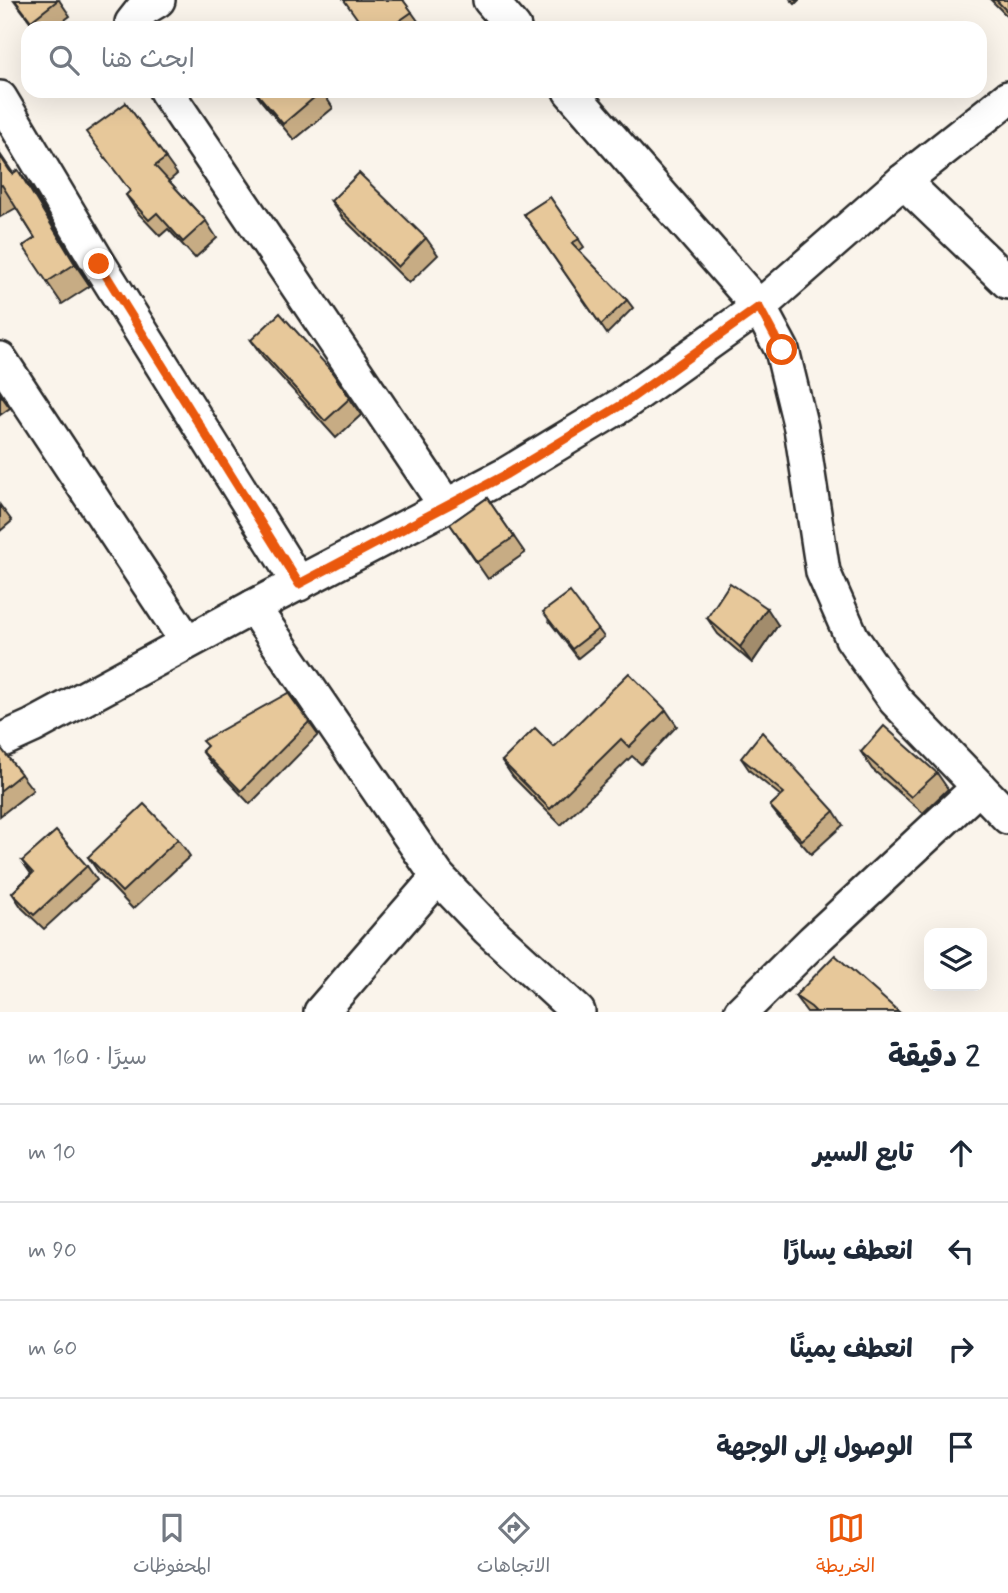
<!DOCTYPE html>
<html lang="ar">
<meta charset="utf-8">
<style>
:root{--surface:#fff;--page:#f2f2f3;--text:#1f2937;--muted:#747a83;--line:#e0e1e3;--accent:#ea580c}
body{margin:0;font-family:Mynerve,"Playpen Sans Arabic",sans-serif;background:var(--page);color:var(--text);direction:rtl}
.controls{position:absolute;right:21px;bottom:21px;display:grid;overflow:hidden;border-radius:14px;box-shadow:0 7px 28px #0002}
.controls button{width:63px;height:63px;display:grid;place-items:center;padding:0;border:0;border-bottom:2px solid var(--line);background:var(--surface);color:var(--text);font:35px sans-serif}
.stop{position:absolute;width:21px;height:21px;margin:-16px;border:5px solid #ea580c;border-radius:50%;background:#fff}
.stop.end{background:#ea580c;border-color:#fff;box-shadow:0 2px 7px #0008}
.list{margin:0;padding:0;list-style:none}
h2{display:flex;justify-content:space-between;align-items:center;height:91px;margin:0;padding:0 28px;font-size:30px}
h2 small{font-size:23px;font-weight:400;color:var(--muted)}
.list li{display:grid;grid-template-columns:46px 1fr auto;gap:21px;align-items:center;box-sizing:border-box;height:98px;padding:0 28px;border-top:2px solid var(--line)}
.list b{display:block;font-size:26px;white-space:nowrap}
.list em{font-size:23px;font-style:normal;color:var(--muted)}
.icon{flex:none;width:38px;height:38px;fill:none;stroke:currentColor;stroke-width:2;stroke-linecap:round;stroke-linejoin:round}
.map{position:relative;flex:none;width:1008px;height:1012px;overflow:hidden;direction:ltr}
.search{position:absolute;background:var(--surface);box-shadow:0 7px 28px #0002;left:21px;right:21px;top:21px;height:77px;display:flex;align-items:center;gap:18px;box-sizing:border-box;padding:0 24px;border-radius:21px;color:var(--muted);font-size:26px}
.sheet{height:483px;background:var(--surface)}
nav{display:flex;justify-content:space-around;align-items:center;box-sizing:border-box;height:98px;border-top:2px solid var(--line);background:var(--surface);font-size:19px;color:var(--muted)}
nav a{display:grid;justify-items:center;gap:4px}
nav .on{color:var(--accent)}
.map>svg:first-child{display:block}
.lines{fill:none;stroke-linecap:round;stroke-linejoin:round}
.minor-casing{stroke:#2b2b2b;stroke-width:38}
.minor{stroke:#fff;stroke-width:33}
.wall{fill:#c7ac84;stroke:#2b2b2b;stroke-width:2}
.shaded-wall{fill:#a28c6c;stroke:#2b2b2b;stroke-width:2}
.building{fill:#e7c89a;stroke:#2b2b2b;stroke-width:2}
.route{stroke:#ea580c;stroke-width:9}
</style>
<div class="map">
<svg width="1008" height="1012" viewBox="0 0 1008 1012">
<rect width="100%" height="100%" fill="#faf4eb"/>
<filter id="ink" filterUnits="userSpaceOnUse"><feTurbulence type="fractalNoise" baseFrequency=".0143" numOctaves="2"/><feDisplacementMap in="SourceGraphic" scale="14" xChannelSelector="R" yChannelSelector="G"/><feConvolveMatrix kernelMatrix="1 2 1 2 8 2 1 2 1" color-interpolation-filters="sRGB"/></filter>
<g filter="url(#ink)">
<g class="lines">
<g class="minor-casing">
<g id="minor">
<polyline points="490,0 514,28"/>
<polyline points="132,28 132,23 143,9 158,0"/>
<polyline points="166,91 446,506"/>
<polyline points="570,91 759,307 782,350 801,428 823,572 852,638 895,700 1008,817"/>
<polyline points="0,98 99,264 299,584"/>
<polyline points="903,181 1008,282"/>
<polyline points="0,359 187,642"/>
<polyline points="253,607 438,877 488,929 578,1012"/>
<polyline points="0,741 33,726 253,607 507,474 623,404 759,307 903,181 1008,98"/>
<polyline points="321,1012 438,877"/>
<polyline points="741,1012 813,941 979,787"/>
</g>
</g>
<use href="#minor" class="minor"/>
</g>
<g class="wall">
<polygon points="14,0 59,0 70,16 54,28 35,28"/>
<polygon points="403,0 423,28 364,28"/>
<polygon points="791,0 799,0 795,4"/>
<polygon points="991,0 1008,0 1008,17"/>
<polygon points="254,91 322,91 333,108 294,140 262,102"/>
<polygon points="126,103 177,174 169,181 206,221 217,238 195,258 168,229 160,236 137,212 126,195 130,192"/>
<polygon points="0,154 13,173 18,170 33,191 90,286 62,304 47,282 35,238 16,208 0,217"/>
<polygon points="550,197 584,247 579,251 627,300 633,308 607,334 524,214"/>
<polygon points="331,201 426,238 438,255 409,283 342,217"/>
<polygon points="251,340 329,368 361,415 336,438 262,356"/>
<polygon points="0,394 10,408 0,415"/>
<polygon points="487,498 525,553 488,579 450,524"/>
<polygon points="0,505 12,521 0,531"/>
<polygon points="707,618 778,625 752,663 718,634"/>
<polygon points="549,621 598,629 604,637 578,658"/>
<polygon points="288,693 318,735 250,804 211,763 202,751 207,746"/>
<polygon points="666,710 677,726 641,764 632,756 561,825 513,777 502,761 554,747"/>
<polygon points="0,747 33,790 0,816"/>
<polygon points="861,752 937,773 948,789 923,813 872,769"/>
<polygon points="741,758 834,811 843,825 811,854 780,819 770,806 781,796 750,771"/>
<polygon points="178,839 190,856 133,909 99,873 88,857"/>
<polygon points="22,861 87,866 97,880 44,929 22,908 12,893 31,874"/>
<polygon points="795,996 899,1012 807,1012"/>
</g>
<g class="shaded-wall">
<polygon points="18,170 33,191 90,286 75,264"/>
<polygon points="767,608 778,625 752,663 740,647"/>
</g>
<g class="building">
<polygon points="15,0 58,0 31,21"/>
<polygon points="344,0 403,0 412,12 389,28 364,28"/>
<polygon points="996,0 1008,0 1008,12"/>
<polygon points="255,91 322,91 283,124"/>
<polygon points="126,103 166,158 155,166 206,221 183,242 157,213 149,220 126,195 130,191 86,132"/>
<polygon points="0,156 12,174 18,170 75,264 47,282 23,246 35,238 2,185 0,186"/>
<polygon points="359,173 426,238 398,267 331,201"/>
<polygon points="550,197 579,239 572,243 627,300 601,325 524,214"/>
<polygon points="280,313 329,368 350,398 325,421 251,340"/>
<polygon points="487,498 514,537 477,562 450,524"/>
<polygon points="730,583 767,608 740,647 707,618"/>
<polygon points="570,592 598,629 572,649 543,612"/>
<polygon points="629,673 666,710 629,747 621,739 550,809 502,761 535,728 554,747"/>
<polygon points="288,693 309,722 241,791 202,751 207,746 202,741"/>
<polygon points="884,726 937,773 911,797 861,752"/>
<polygon points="762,732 834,811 802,840 770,806 784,793 741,758"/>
<polygon points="0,747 21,774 0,791"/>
<polygon points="144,804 178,839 122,892 88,857"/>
<polygon points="56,831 87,866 34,915 12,893 33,873 22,861"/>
<polygon points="835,955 899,1012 816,1012 811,1007 795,996"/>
</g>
</g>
<g class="lines" filter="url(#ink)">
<polyline class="route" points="99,264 299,584 507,474 623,404 759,307 782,350"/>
</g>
</svg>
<div class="controls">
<button><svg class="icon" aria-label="layers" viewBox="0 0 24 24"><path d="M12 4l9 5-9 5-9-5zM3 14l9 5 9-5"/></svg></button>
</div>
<div class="stop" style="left:782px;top:350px"></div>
<div class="stop end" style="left:99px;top:264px"></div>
<div class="search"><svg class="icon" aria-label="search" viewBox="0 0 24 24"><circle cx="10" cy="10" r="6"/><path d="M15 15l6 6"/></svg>ابحث هنا</div>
</div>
<section class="sheet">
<h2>2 دقيقة<small>سيرًا · 160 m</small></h2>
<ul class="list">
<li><svg class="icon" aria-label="ahead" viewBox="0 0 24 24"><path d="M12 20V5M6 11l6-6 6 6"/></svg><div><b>تابع السير</b></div><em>10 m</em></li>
<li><svg class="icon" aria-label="left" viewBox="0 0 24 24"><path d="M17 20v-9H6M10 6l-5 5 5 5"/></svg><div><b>انعطف يسارًا</b></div><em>90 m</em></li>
<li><svg class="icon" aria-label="right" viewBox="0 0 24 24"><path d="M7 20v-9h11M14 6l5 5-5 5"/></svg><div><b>انعطف يمينًا</b></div><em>60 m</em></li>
<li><svg class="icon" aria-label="arrive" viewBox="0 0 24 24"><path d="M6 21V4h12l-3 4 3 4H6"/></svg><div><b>الوصول إلى الوجهة</b></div></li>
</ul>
</section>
<nav>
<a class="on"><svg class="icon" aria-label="map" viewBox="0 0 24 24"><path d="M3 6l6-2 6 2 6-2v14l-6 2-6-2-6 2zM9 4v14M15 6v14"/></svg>الخريطة</a>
<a><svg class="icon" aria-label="directions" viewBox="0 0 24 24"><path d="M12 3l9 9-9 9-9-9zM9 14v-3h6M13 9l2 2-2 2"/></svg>الاتجاهات</a>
<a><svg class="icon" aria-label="saved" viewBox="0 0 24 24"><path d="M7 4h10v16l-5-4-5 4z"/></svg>المحفوظات</a>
</nav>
